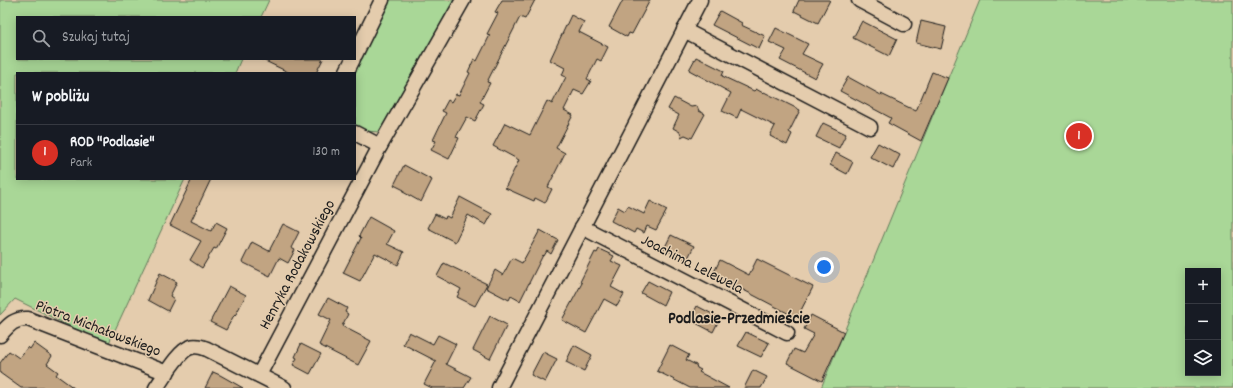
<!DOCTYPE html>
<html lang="pl">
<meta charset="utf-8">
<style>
:root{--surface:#171b24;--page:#20242c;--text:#f1f3f6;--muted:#9ea1a6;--line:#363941;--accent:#d93025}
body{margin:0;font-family:Dekko,sans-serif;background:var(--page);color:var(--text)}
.controls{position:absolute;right:12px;bottom:12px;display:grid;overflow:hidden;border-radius:0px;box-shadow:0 2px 10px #0003}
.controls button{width:36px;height:36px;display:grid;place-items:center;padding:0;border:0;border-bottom:1px solid var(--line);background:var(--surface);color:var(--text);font:20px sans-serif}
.you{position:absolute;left:824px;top:267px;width:14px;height:14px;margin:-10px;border:3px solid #fff;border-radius:50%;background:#1a73e8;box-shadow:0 0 0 6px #1a73e833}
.badge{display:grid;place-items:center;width:26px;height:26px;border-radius:50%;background:var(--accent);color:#fff;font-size:13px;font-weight:700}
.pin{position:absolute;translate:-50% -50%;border:2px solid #fff;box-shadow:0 1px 4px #0006}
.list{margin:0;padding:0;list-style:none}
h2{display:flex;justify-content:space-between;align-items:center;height:52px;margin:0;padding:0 16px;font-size:17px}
h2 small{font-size:13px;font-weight:400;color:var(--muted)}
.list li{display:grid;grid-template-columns:26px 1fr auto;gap:12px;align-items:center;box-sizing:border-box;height:56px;padding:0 16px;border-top:1px solid var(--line)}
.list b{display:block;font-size:15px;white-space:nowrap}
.list p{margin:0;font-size:13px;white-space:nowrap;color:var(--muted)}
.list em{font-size:13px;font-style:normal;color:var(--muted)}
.icon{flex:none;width:22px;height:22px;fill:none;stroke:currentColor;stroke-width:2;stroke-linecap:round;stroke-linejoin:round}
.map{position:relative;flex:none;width:1233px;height:388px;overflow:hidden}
.search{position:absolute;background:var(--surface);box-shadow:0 2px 10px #0003;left:16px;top:16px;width:340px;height:44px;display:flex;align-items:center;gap:10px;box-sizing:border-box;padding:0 14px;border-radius:0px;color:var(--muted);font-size:15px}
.panel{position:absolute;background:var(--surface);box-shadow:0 2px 10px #0003;left:16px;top:72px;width:340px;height:108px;border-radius:0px}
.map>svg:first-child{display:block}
.green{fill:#a9d797;stroke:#627a5a;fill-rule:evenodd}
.building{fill:#c1a482;stroke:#1c1c1c}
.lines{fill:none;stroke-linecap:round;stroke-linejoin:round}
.street-casing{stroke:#1c1c1c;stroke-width:17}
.street{stroke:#e4ccad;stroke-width:14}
.labels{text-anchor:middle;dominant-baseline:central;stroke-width:3;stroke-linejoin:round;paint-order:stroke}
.street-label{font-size:16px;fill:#1c1c1c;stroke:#e4ccad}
.neighbourhood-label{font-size:17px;font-weight:bold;fill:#1c1c1c;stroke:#e4ccad}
</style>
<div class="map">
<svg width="1233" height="388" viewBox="0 0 1233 388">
<rect width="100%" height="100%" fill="#e4ccad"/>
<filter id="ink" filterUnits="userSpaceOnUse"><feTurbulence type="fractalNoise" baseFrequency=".025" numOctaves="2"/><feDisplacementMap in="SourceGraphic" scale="8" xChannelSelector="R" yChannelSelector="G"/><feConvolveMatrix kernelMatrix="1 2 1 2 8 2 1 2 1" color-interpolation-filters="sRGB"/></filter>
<g filter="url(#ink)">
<g class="green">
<polygon points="0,0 269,0 261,17 17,17 17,59 241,59 235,73 17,73 17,179 185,179 108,345 15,299 0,315"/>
<polygon points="389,0 454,0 379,132 366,131 355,125 355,73 352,73"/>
<path d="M980,0h253v388h-412zM1188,271h30v102h-30z"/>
</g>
<g class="building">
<polygon points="502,0 535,0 525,19 520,17 487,82 490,83 480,102 484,104 475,121 467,117 456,137 459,138 449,159 431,150 436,141 433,140 446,113 442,111 448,100 451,102 456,94 459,95 470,73 468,72 474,59 477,61 490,35 487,34 498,13 495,12"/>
<polygon points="623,0 650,0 632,34 629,33 627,37 609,27"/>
<polygon points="799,0 830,0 818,23 794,11"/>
<polygon points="720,11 742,23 741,25 765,36 759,49 712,25"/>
<polygon points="571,15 584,22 579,32 608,47 601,61 597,59 587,79 591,81 583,94 574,90 564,110 573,115 556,148 565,153 548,187 552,189 545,203 535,198 534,201 505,188 519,160 493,146 505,123 530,135 547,101 552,104 566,77 562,75 565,68 550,60"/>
<polygon points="862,21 897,39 889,56 853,38"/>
<polygon points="921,21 946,27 941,49 916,43"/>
<polygon points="776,28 808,44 802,54 823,64 815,78 780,60 786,50 769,42"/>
<polygon points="696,57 724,71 722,76 754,91 756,89 763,93 764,92 800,110 789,132 792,134 787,145 770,136 775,126 741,109 737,118 722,111 731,93 689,70"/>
<polygon points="261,59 323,59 316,73 290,73"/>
<polygon points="932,72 948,78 921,141 888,123 891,118 840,91 848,77 881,95 881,94 916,111"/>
<polygon points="674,98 691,107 697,106 699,111 705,114 692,138 685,135 681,137 680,132 673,128 679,115 668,109"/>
<polygon points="823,123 846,134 839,148 816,137"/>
<polygon points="878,143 900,155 893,169 870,157"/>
<polygon points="836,153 853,162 847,174 830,165"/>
<polygon points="404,165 432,180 421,202 403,192 404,190 394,185"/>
<polygon points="192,179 211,179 191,221 211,231 216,222 227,228 216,249 214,248 202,268 190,260 201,241 170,225"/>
<polygon points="460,197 492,214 486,225 468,215 455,242 428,228 435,214 445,219 446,216 450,218"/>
<polygon points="650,201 667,210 656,230 647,226 644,233 636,229 634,233 611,221 618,207 625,211 628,206 644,214"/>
<polygon points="369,217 394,231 387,244 404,252 398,265 375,253 360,281 343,273 361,238 359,236"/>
<polygon points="283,224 299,232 291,248 295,250 288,263 279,258 270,276 242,262 252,242 269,251"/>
<polygon points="540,230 558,240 551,254 547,251 544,256 543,255 520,301 511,296 509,300 486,288 495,270 503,275 512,258 522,263"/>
<polygon points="671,235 694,246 687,260 664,249"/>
<polygon points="599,249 614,256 611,261 622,266 611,287 624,294 617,306 604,299 586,333 562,320 582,283 580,282 595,252 597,253"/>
<polygon points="757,259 813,287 797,318 713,274 720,260 749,275"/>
<polygon points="444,263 487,284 475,306 457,297 461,289 437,276"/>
<polygon points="160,273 177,282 170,296 174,299 168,311 148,300"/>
<polygon points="648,281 669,292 663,305 641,293"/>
<polygon points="229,286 246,295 236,314 233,317 226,330 210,322"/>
<polygon points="328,298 347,308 345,312 348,314 342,326 371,341 358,365 319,345 331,320 319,314"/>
<polygon points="697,306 720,318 713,332 690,320"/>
<polygon points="811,315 844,332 822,381 787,363 794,349 803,353 814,334 804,329"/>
<polygon points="490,316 507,325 490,359 473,350"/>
<polygon points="409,332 433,344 438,335 456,344 446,364 471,377 464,388 432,388 424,384 436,361 403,344"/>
<polygon points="746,332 769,343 761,357 738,346"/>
<polygon points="34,343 52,356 47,364 58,372 56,375 74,388 21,388 0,373 0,363 9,351 19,358 28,347 30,349"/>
<polygon points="301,344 321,354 310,374 293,365 297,358 295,357"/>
<polygon points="574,345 592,355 584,371 566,362"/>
<polygon points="670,345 689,355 686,360 696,365 697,368 701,370 699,372 729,388 690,388 657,371"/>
<polygon points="543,352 557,359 545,382 531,375"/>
<polygon points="753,370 767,377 761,388 744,388"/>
<polygon points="213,372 220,375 243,388 205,388"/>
</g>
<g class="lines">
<g class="street-casing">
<g id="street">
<polyline points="859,0 904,24"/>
<polyline points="684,30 870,127"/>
<polyline points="355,55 382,0"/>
<polyline points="346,73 353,59"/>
<polyline points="355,133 380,146"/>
<polyline points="582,227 787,333"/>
<path d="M0,335c8,-9 14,-17 28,-16l139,54"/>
<polyline points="259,375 380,146 463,0"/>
<path d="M156,388c8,-11 23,-38 35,-41 5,-2 11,0 16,2l77,39"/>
<polyline points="499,388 700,0"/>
</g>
</g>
<use href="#street" class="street"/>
</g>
</g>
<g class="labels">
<g class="street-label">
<text transform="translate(298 265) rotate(-62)">Henryka Rodakowskiego</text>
<text transform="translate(692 265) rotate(27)">Joachima Lelewela</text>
<text transform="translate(98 329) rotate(21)">Piotra Michałowskiego</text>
</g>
<g class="neighbourhood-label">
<text x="739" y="320">Podlasie-Przedmieście</text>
</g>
</g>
</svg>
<div class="controls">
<button>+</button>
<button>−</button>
<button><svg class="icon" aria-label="layers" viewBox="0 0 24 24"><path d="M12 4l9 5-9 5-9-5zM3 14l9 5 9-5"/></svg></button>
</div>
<div class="you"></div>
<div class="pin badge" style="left:1079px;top:136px">1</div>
<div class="search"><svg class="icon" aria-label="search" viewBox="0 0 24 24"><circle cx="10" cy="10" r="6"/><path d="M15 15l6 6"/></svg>Szukaj tutaj</div>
<section class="panel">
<h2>W pobliżu<small></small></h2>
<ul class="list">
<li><span class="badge">1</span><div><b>ROD &quot;Podlasie&quot;</b><p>Park</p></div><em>130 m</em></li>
</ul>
</section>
</div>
